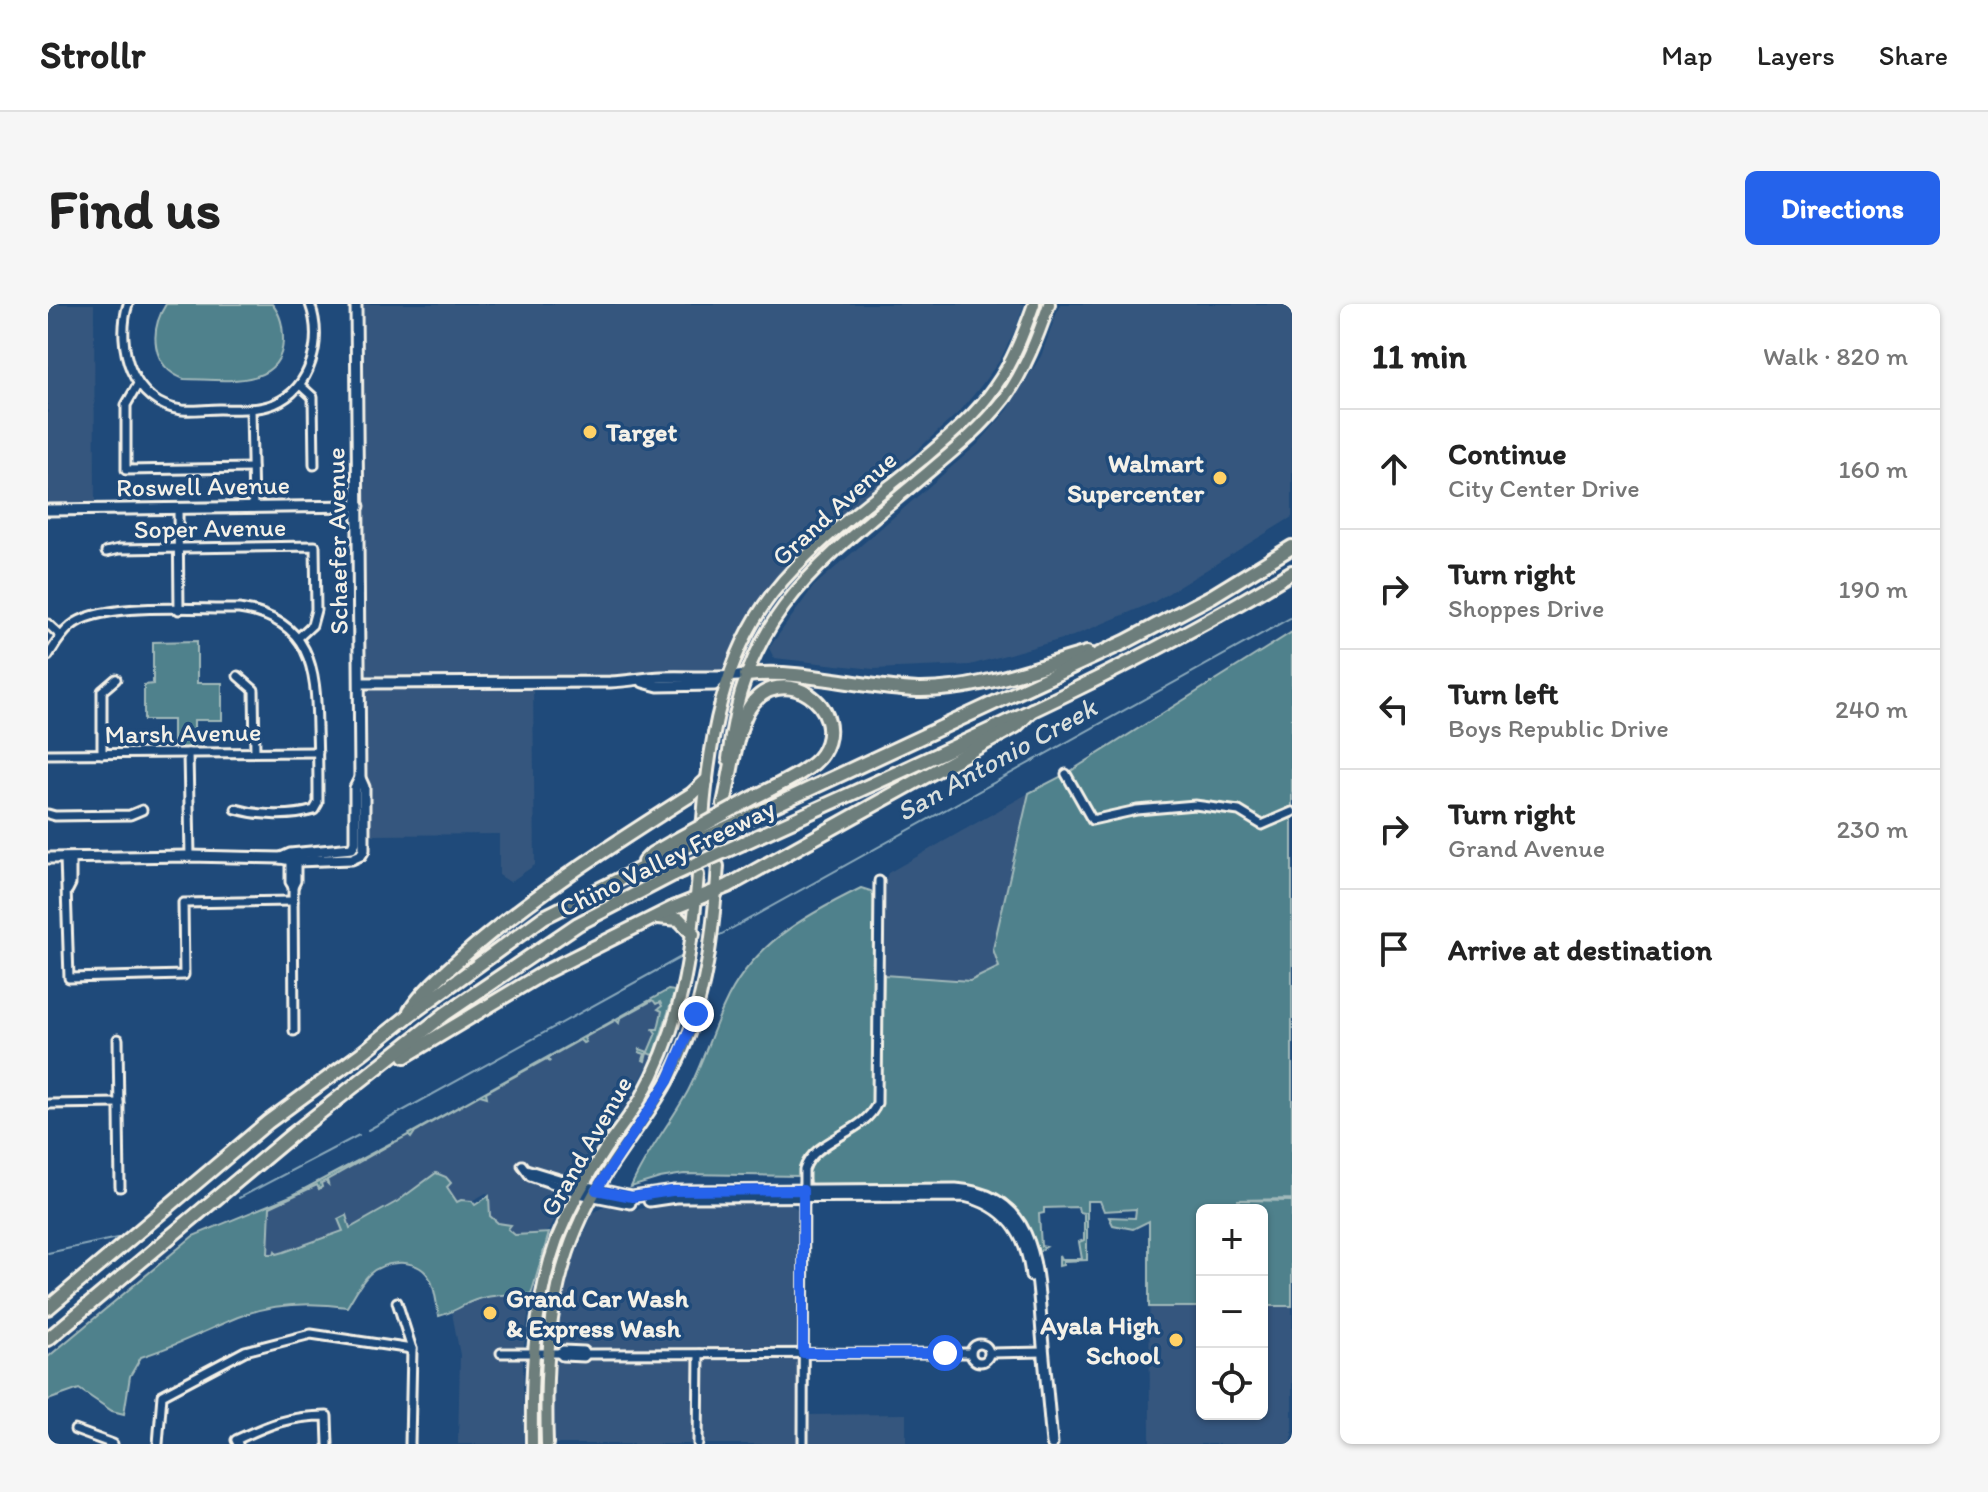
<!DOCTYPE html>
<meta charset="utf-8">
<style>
:root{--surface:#fff;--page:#f6f6f6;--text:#222;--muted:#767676;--line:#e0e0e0;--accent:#2563eb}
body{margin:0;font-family:Itim,sans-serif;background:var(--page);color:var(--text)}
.controls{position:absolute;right:24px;bottom:24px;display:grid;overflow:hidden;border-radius:12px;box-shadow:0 2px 6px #0004}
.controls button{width:72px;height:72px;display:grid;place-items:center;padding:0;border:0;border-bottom:2px solid var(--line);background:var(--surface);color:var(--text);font:40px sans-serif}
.stop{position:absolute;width:24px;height:24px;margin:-18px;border:6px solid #2563eb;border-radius:50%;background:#fff}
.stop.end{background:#2563eb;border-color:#fff;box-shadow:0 2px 8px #0008}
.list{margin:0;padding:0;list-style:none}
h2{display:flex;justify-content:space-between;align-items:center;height:104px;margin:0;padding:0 32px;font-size:34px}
h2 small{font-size:26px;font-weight:400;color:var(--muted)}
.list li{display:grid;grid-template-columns:52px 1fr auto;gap:24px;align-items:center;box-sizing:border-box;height:120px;padding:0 32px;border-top:2px solid var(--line)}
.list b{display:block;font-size:30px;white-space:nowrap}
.list p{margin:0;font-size:26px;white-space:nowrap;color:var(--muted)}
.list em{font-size:26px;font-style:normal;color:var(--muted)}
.icon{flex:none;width:44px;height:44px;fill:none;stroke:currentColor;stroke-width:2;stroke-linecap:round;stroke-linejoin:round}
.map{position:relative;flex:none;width:1244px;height:1140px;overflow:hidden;border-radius:12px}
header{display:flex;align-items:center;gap:48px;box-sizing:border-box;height:112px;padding:0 40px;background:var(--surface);border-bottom:2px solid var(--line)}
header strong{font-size:38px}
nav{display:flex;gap:44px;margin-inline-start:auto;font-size:28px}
.intro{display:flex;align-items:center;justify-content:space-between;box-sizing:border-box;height:192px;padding:0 48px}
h1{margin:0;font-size:56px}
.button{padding:20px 36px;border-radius:12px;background:var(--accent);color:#fff;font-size:28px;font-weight:700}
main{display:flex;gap:48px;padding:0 48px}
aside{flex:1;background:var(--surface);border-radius:12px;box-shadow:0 2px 6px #0004}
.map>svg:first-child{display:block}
.built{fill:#35577e;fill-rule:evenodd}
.green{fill:#4f818c;stroke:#a2b9ba;stroke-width:2}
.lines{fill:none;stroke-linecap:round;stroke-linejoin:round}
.stream{stroke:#89a8bb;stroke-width:2}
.primary-tunnel{stroke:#3f638a;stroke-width:10;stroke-dasharray:10 5;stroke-linecap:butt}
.street-casing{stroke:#f4f1e8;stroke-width:13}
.secondary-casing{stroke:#f4f1e8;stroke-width:15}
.primary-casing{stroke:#f4f1e8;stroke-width:16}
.highway-casing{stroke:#f4f1e8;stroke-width:18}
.street{stroke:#1f4a7a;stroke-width:7}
.secondary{stroke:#1f4a7a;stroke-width:9}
.primary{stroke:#6d7e7c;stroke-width:10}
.highway{stroke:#6d7e7c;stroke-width:12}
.highway-bridge-casing{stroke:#f4f1e8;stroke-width:18;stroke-linecap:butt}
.highway-bridge{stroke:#6d7e7c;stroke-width:12}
.route{stroke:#2563eb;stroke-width:10}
.poi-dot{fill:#ffd166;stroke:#1f4a7a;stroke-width:3}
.labels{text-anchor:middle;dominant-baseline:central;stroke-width:7;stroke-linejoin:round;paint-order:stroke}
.poi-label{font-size:26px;font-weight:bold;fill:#f4f1e8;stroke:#1f4a7a;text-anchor:start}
.street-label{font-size:26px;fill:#f4f1e8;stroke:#1f4a7a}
.water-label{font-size:28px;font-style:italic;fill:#d9dfdd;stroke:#1f4a7a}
</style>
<header>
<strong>Strollr</strong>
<nav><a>Map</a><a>Layers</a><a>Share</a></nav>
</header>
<div class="intro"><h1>Find us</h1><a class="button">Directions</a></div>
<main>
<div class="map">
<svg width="1244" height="1140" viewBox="0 0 1244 1140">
<rect width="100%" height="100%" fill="#1f4a7a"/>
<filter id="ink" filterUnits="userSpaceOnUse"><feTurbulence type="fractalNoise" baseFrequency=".0125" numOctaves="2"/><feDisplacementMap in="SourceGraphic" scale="16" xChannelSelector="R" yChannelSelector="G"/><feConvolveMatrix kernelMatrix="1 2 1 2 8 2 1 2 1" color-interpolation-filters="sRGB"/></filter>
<g filter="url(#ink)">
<g class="built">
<polygon points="0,0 46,0 47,198 0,199"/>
<polygon points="316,0 976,0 967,26 952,56 932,83 912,107 740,264 700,316 675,364 669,367 572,371 317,374"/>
<polygon points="1012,0 1244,0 1244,213 1106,298 1025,332 922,361 825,365 726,354 721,344 766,282 929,141 960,106 993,52"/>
<polygon points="485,384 487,561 462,578 451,571 451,530 324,531 320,524 318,386"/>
<polygon points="981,489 945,645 951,663 922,677 836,671 836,578 840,569"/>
<polygon points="620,686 627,687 607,748 585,789 523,879 502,926 492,930 467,931 460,925 463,922 461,921 450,919 442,912 441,890 438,889 422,898 413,896 409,898 398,882 401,876 388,870 350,897 296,927 216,956 218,903 273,878"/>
<path d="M1244,895v245h-142l-1,-244zM1154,906h60v204h-60z"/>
<polygon points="685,899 742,899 749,905 755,1102 752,1140 507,1140 506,1068 511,1013 523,962 545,909 557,902 583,906 624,900"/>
<polygon points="457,990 483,991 475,1049 475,1140 410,1140 412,1051 404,1009 421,998"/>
<polygon points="858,1110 858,1140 759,1140 759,1111"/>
</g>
<g class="green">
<path d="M118,0h106c9,11 11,22 11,36 -1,51 -64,39 -99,39 -33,-12 -35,-48 -18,-75z"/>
<path d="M1244,328v567l-55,1 55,1v105h-30v-96h-60v97h-53v-86l-16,8 -20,-4 -4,-8 26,1 1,-9 -32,2 -4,-10h-13v59l-24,1v4l-4,1v-11l2,4h21l-3,-17 5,-2v-27l-5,-1 -1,-5 -34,1v5l-5,1 2,32 5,1 -7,4c-4,-7 -7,-16 -11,-23 -15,-25 -42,-40 -70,-43l-142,1 -6,-3 -3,-11 4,-9 62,-46 7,-11 4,-131 86,6 29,-14 -6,-18 36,-156 37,-19z"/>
<polygon points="149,337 149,379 174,379 174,416 146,416 146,444 125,444 125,416 96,416 96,381 105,380 105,338"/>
<path d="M813,584l10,3 3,5 1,193 -2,13 -5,9 -60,45 -6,8 -3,12 -115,-2 -24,4 -29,9c15,-35 39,-63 57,-96 14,-27 23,-57 36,-85 27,-61 80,-90 137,-118z"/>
<polygon points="620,686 627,687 607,749 606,751 599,749 597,757 595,756 597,750 591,748 592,745 600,748 608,729 605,725 610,725 614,707 610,705 614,702 612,698 608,700 605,696 572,714 571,719 568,716 536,734 538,738 535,739 532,736 500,754 502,758 498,755 438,788 439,793 432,791 367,828 363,834 360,831 347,838"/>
<path d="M345,838v1l-66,37 1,4 -3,-3 -4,2 1,4 -3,2 -2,-4 -47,22 -2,47h6l1,-3 2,3 7,-2 59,-21 -5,-12 8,-4 4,13 48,-27 38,-28 10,4 5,6 -4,4 10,15 4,-2 11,1 3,4 14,-9 1,20 8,7 13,2 -3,4 7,6 34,-2 -18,62c-18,-2 -47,0 -63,8 -9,5 -17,10 -29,13 -3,-13 -4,-33 -13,-43 -7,-8 -19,-11 -29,-10 -29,2 -36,21 -50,44 -37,-5 -74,-4 -109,10 -34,14 -61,29 -97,40l-11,19 -6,38 -12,-3 -33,-22 -31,11v-43l145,-121 100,-41z"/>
</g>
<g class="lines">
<g class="stream">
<polyline points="672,631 1244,313"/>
<polyline points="320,826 633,653"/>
<polyline points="191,894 311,831"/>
<polyline points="0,949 69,934"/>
</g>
<g class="primary-tunnel">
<polyline points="671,556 675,504"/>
<polyline points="651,565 654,529"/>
</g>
<g class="street-casing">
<g id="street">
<path d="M80,0c-13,42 4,100 54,106 12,1 25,-1 37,-1 18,0 37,2 55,-5 38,-16 49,-64 36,-100"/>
<polyline points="90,80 78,101 78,166 204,164"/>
<polyline points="252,81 265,93 266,161"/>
<polyline points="203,105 205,204"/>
<polyline points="130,205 131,306"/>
<polyline points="58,248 71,245 267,242 268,306 264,321 250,334"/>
<polyline points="0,320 13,332"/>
<path d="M0,352c7,-11 13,-22 23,-30 30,-25 128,-16 168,-17 72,10 77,59 78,119 1,25 1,50 1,75l-4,7c-23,7 -54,6 -78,-1"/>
<polyline points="190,372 206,386 207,448"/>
<polyline points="140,449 142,552"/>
<polyline points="0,450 270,448"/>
<polyline points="54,450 54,387 68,375"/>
<polyline points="1018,470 1044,516 1089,506 1147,501 1191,507 1214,521 1244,508"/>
<polyline points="0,510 7,512 82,511 94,506"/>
<polyline points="242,552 242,578 245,583 246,727"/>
<polyline points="17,554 21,674 136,671 135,599 245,597"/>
<polyline points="245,583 248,577 248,554"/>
<polyline points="20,586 23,580 23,554"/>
<polyline points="70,735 72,883"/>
<polyline points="0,800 71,799"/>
<polyline points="474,861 482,872 531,889"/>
<polyline points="478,865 534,882"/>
<polyline points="349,998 364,1045 362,1140"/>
<circle cx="932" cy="1049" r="9"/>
<polyline points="453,1049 511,1049 515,1046 536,1047 537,1050"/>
<polyline points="511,1049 514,1052 536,1053 539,1050 922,1049"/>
<polyline points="943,1049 996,1048"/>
<polyline points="27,1126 65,1140"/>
<polyline points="110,1140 114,1091 197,1047 263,1030 364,1045"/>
<path d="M190,1140l-2,-4c34,-16 53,-24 91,-24l1,28"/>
<polyline points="650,1140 651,1050"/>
<path d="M755,1140l1,-274c10,-32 61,-36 73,-67l2,-222"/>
</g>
</g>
<g class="secondary-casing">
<g id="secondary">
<polyline points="0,206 311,202"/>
<polyline points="595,378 610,382 666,381 673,374"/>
<path d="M313,379l249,-1c18,-1 35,-4 52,-5 29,-1 56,2 84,-2"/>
<polyline points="0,554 142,552 233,554 248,557 304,555 313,551 316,546 316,483 312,474 308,0"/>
<polyline points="233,554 242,550 304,544 307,538 307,484 312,474"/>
<path d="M534,882l50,11 43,-6 281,-2c83,6 81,83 86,145 3,37 7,73 10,110"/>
<polyline points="531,889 582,899"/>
<path d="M601,897l27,-4 288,-1c42,9 63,39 67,80"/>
</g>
</g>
<g class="primary-casing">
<g id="primary">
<path d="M680,455c15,-144 90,-195 193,-281 30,-25 60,-49 84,-80 20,-28 33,-62 44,-94"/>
<path d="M655,515c6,-78 20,-161 69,-225 40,-51 100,-93 150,-134 26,-22 54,-45 73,-73 18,-25 29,-55 39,-83"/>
<path d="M484,1140c-1,-70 1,-138 25,-205 13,-32 30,-63 49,-91 12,-17 25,-33 35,-50 41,-73 50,-141 57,-223"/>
<path d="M499,1140c-3,-95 3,-181 55,-264 26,-42 58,-78 78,-124 27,-61 33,-124 38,-190"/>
</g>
</g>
<g class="highway-casing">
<g id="highway">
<path d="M698,371c59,-6 114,13 172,15 58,1 115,-22 169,-37"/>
<path d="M676,500c6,-25 12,-76 25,-96 31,-49 103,-2 73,46 -13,20 -57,36 -78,49"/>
<polyline points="695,516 1077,338 1164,292 1244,243"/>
<path d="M695,539c185,-85 375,-165 549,-271"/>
<polyline points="596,558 604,550 623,539"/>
<polyline points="610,613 631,615 645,630"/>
<path d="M362,707c14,-21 32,-36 51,-53 71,-63 151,-113 231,-164l14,-13"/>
<polyline points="357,752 497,668 625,604 680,582 968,422 984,406"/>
<polyline points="0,1004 220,818 314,749 359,713 496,613 624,549"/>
<polyline points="0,1035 245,830 397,710 530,620 626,570"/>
</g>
</g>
<use href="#street" class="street"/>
<use href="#secondary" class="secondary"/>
<use href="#primary" class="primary"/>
<use href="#highway" class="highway"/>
<g class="highway-bridge-casing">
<g id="highway-bridge">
<polyline points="623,539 696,499"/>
<polyline points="624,549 695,516"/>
<polyline points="626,570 695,539"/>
</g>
</g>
<use href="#highway-bridge" class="highway-bridge"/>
</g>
</g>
<g class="lines" filter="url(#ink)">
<polyline class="route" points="648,710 620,777 548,886 584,893 624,887 755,886 755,1049 897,1049"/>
</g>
<g class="poi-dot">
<circle cx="542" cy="128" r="8"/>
<circle cx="1172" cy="174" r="8"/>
<circle cx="442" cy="1009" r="8"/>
<circle cx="1128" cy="1036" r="8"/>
</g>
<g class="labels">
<g class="poi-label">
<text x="558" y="128">Target</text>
<text x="1156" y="159" text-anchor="end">Walmart<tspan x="1156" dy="30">Supercenter</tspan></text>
<text x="458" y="994">Grand Car Wash<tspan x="458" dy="30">&amp; Express Wash</tspan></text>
<text x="1112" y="1021" text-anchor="end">Ayala High<tspan x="1112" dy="30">School</tspan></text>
</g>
<g class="street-label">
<text transform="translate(155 182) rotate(-1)">Roswell Avenue</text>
<text transform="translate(786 204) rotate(-42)">Grand Avenue</text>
<text transform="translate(162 224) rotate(-1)">Soper Avenue</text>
<text transform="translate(289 237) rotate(-91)">Schaefer Avenue</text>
<text transform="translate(135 429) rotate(-1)">Marsh Avenue</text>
<text transform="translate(619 554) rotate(-26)">Chino Valley Freeway</text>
<text transform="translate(538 842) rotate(-60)">Grand Avenue</text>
</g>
<g class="water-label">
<text transform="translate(948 455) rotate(-29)">San Antonio Creek</text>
</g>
</g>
</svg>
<div class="controls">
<button>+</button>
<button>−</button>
<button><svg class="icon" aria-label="locate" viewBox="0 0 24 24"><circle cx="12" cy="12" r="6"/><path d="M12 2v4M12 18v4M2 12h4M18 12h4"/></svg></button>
</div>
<div class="stop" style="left:897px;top:1049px"></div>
<div class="stop end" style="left:648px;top:710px"></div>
</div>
<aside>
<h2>11 min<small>Walk · 820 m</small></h2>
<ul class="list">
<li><svg class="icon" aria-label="ahead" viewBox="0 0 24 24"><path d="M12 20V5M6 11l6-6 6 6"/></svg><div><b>Continue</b><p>City Center Drive</p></div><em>160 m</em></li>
<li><svg class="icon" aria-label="right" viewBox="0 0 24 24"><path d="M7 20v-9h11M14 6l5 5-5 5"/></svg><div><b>Turn right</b><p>Shoppes Drive</p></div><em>190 m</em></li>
<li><svg class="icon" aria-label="left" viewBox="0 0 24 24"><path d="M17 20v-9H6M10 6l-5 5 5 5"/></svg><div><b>Turn left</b><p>Boys Republic Drive</p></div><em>240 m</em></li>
<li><svg class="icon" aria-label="right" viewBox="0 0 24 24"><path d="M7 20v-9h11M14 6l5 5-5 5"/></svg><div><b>Turn right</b><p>Grand Avenue</p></div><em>230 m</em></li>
<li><svg class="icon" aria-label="arrive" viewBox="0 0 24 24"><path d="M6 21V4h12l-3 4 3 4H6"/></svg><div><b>Arrive at destination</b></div></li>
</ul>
</aside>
</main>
